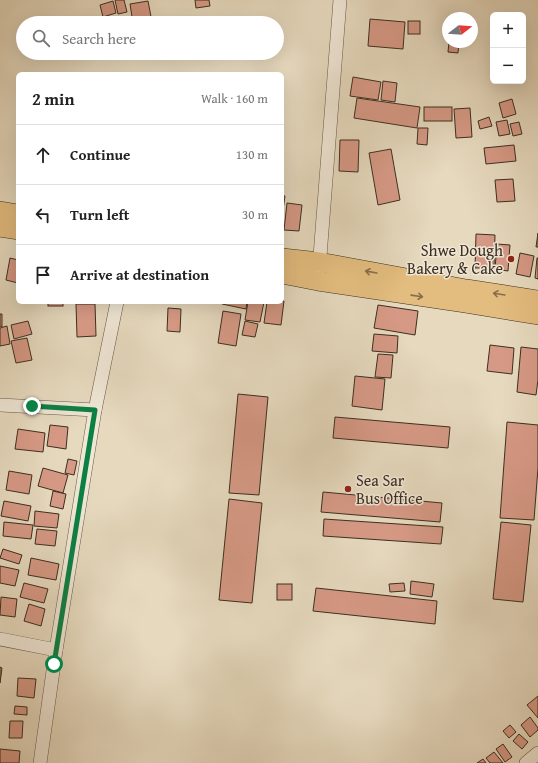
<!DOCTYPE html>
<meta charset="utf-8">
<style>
:root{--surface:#fff;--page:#f2f2f2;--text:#222;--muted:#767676;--line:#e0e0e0}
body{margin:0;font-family:"Gentium Book Plus",serif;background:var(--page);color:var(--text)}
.controls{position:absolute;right:12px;top:12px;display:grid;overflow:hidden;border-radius:6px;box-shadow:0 4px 16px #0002}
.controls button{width:36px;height:36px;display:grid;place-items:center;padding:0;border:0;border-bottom:1px solid var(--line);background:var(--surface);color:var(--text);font:20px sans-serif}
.compass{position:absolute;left:442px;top:12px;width:36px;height:36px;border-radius:50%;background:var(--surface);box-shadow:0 4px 16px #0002;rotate:73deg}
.stop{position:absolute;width:12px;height:12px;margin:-9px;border:3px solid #0b8043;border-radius:50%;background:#fff}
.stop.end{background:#0b8043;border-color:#fff;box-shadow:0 1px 4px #0008}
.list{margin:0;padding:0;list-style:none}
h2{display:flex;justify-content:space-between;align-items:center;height:52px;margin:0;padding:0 16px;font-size:17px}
h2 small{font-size:13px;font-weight:400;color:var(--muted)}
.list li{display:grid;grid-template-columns:26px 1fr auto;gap:12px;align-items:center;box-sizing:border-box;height:60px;padding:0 16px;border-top:1px solid var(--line)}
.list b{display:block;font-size:15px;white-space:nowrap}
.list em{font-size:13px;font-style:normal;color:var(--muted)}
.icon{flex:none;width:22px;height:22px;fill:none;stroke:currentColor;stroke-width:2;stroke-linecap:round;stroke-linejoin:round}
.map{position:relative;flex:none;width:538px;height:763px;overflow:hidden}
.search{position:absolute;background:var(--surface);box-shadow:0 4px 16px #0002;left:16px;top:16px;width:268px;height:44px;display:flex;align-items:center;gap:10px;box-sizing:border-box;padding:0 14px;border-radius:22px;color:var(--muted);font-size:15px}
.panel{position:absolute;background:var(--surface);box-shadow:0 4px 16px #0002;left:16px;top:72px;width:268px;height:232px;border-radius:6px}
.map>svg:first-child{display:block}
.building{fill:#d69985;stroke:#3c2f21}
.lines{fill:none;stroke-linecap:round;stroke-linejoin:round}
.minor-casing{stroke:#665a48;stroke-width:14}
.highway-casing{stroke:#3c2f21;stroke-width:20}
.minor{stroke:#efe6d5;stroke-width:13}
.highway{stroke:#e3bc7f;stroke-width:19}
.oneway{stroke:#876e4b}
.route{stroke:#0b8043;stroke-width:5}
.poi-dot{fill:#8f2418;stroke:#efe6d5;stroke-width:1.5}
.labels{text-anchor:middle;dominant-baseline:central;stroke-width:3;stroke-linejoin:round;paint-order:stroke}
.poi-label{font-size:16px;fill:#3c2f21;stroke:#efe6d5;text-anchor:end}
</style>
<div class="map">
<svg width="538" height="763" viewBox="0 0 538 763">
<rect width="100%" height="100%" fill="#e6d9be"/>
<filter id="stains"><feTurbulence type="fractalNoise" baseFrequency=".005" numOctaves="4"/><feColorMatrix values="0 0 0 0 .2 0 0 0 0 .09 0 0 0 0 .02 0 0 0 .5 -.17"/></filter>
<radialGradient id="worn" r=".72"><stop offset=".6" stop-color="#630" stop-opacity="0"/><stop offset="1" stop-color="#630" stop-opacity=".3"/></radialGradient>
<g class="building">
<polygon points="115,0 124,0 127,12 118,14"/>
<polygon points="195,0 209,0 210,6 196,8"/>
<polygon points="113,1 116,13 103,17 100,5"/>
<polygon points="148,1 152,22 146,23 133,23 130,4"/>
<polygon points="370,19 405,22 403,49 368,46"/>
<rect x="408" y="21" width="12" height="13"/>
<polygon points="449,42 459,42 458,53 448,52"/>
<polygon points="353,77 381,82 378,100 350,96"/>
<polygon points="383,81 397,83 395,102 381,100"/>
<polygon points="357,98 420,107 417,128 354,118"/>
<polygon points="512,99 516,114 503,118 499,103"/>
<rect x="424" y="107" width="28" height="14"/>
<polygon points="470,108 472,137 456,138 454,109"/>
<polygon points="489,117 492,126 480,129 478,121"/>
<polygon points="507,120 510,134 499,136 496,122"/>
<polygon points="519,122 522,134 513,136 510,124"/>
<polygon points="418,128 428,128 427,145 417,144"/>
<polygon points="340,140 359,140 358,172 339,171"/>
<polygon points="514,145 516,161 486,164 484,148"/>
<polygon points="391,149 400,200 378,205 369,153"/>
<polygon points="513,179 515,201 497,202 495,180"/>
<polygon points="282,195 285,196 282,217"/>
<polygon points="287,203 302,205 299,231 284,230"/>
<polygon points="538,233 538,247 536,247"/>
<polygon points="476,234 495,235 494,268 475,268"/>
<polygon points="497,244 510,245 508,271 495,269"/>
<polygon points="520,253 534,256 530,277 516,274"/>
<polygon points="10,258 18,260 18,283 6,280"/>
<polygon points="537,258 538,258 538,279 535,278"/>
<polygon points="282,301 284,301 281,325 264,323 267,302 282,302"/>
<rect x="48" y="302" width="15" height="4"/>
<polygon points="223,302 247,302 246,309 222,304"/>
<polygon points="248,302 264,302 260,322 245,320"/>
<polygon points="76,304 95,304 96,336 77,337"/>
<polygon points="378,305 418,311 415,335 374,328"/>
<polygon points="168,308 181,309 180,332 167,331"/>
<polygon points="223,311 241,314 236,346 218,343"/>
<polygon points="0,314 2,314 2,327 0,326"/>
<polygon points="28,321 32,334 14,339 11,325"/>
<polygon points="245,321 258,324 255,337 242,335"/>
<polygon points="7,326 10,344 0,346 0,328"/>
<polygon points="374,334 398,336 397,353 372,351"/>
<polygon points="27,338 32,360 16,363 11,341"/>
<polygon points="490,345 514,348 512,374 487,371"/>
<polygon points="521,347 538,349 538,380 536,395 517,392"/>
<polygon points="378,354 393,355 391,378 375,377"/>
<polygon points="355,376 385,379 382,410 352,406"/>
<polygon points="238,394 268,397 259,495 229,493"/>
<polygon points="335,417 450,427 448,448 333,438"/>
<polygon points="507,422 538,425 538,468 534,520 500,518"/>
<polygon points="50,425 68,427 66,449 47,446"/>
<polygon points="18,429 45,433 43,452 15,449"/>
<polygon points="68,459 77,461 74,475 65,473"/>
<polygon points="43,468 68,475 63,493 38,486"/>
<polygon points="9,471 32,475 29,494 6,490"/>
<polygon points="53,491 66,494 63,509 50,506"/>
<polygon points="323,492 442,503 440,522 321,512"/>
<polygon points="229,499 262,503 252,603 219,600"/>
<polygon points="4,501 31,506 28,521 1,516"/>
<polygon points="35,511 59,514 57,528 34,526"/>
<polygon points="324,519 443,527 441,544 323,536"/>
<polygon points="4,522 33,525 31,539 3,536"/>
<polygon points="501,522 531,525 523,602 493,599"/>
<polygon points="37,529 57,531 55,546 35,544"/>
<polygon points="3,549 22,555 19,564 0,558"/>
<polygon points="31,558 59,564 56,580 28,575"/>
<polygon points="0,566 19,570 15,586 0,583"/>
<polygon points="411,581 434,584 432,597 410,594"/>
<polygon points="24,583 48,589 44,603 20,597"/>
<polygon points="404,583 405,591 390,592 389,584"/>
<rect x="277" y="584" width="15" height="16"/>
<polygon points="316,588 437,601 435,624 313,611"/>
<polygon points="1,597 17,599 15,617 0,615"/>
<polygon points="29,604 45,609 41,626 24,621"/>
<polygon points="0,667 2,668 0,683"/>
<polygon points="18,678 36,679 34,698 17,696"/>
<polygon points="538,696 538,718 527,705"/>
<polygon points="15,706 27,707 27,715 14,714"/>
<polygon points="530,717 538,728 538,730 530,737 521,725"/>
<polygon points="10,721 23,721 22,738 9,738"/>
<polygon points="510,725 516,732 509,738 503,731"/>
<polygon points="519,734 528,742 522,749 513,741"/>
<polygon points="503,744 512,757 505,762 496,749"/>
<polygon points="0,749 20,751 19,763 0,763"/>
<polygon points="494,752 503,763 490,763 486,758"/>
<polygon points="483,759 486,763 477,763"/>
</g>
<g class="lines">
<g class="minor-casing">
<g id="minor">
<polyline points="319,269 340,0"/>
<polyline points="0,405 95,410"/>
<polyline points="0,639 56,650"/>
<polyline points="40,763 56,650 95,410 117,302"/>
<polyline points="526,763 538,753"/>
</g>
</g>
<g class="highway-casing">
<g id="highway">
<polyline points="0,211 18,214"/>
<polyline points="0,227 18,230"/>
<polyline points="282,258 319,262 466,289 538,300"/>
<polyline points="282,274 318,281 466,303 538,315"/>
</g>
</g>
<use href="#minor" class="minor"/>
<use href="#highway" class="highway"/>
</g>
<defs><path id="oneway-shaft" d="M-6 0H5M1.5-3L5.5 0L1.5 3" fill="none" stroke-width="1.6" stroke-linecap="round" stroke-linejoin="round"/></defs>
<g class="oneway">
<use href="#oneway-shaft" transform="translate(371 272) rotate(-170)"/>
<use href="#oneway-shaft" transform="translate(499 294) rotate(-171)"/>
<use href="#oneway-shaft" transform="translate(417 296) rotate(8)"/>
</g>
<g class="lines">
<polyline class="route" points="32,406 95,410 54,664"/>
</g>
<g class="poi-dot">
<circle cx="511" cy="259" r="4"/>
<circle cx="348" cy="489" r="4"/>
</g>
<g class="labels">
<g class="poi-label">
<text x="503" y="250">Shwe Dough<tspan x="503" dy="18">Bakery &amp; Cake</tspan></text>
<text x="356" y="480" text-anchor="start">Sea Sar<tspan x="356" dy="18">Bus Office</tspan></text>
</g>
</g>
<rect width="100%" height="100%" filter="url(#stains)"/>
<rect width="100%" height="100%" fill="url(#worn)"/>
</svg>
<div class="controls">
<button>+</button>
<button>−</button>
</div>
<svg class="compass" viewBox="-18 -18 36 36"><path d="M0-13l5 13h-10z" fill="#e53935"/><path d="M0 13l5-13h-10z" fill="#767676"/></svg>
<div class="stop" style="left:54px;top:664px"></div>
<div class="stop end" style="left:32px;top:406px"></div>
<div class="search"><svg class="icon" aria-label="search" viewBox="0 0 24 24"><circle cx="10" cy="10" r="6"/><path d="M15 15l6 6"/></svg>Search here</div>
<section class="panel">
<h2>2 min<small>Walk · 160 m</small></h2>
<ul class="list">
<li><svg class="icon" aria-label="ahead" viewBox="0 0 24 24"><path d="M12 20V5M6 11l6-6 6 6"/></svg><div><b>Continue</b></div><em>130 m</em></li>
<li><svg class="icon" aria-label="left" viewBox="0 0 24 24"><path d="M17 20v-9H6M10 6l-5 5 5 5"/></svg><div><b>Turn left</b></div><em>30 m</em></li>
<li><svg class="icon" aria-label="arrive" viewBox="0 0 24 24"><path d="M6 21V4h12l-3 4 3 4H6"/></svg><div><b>Arrive at destination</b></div></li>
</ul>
</section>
</div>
